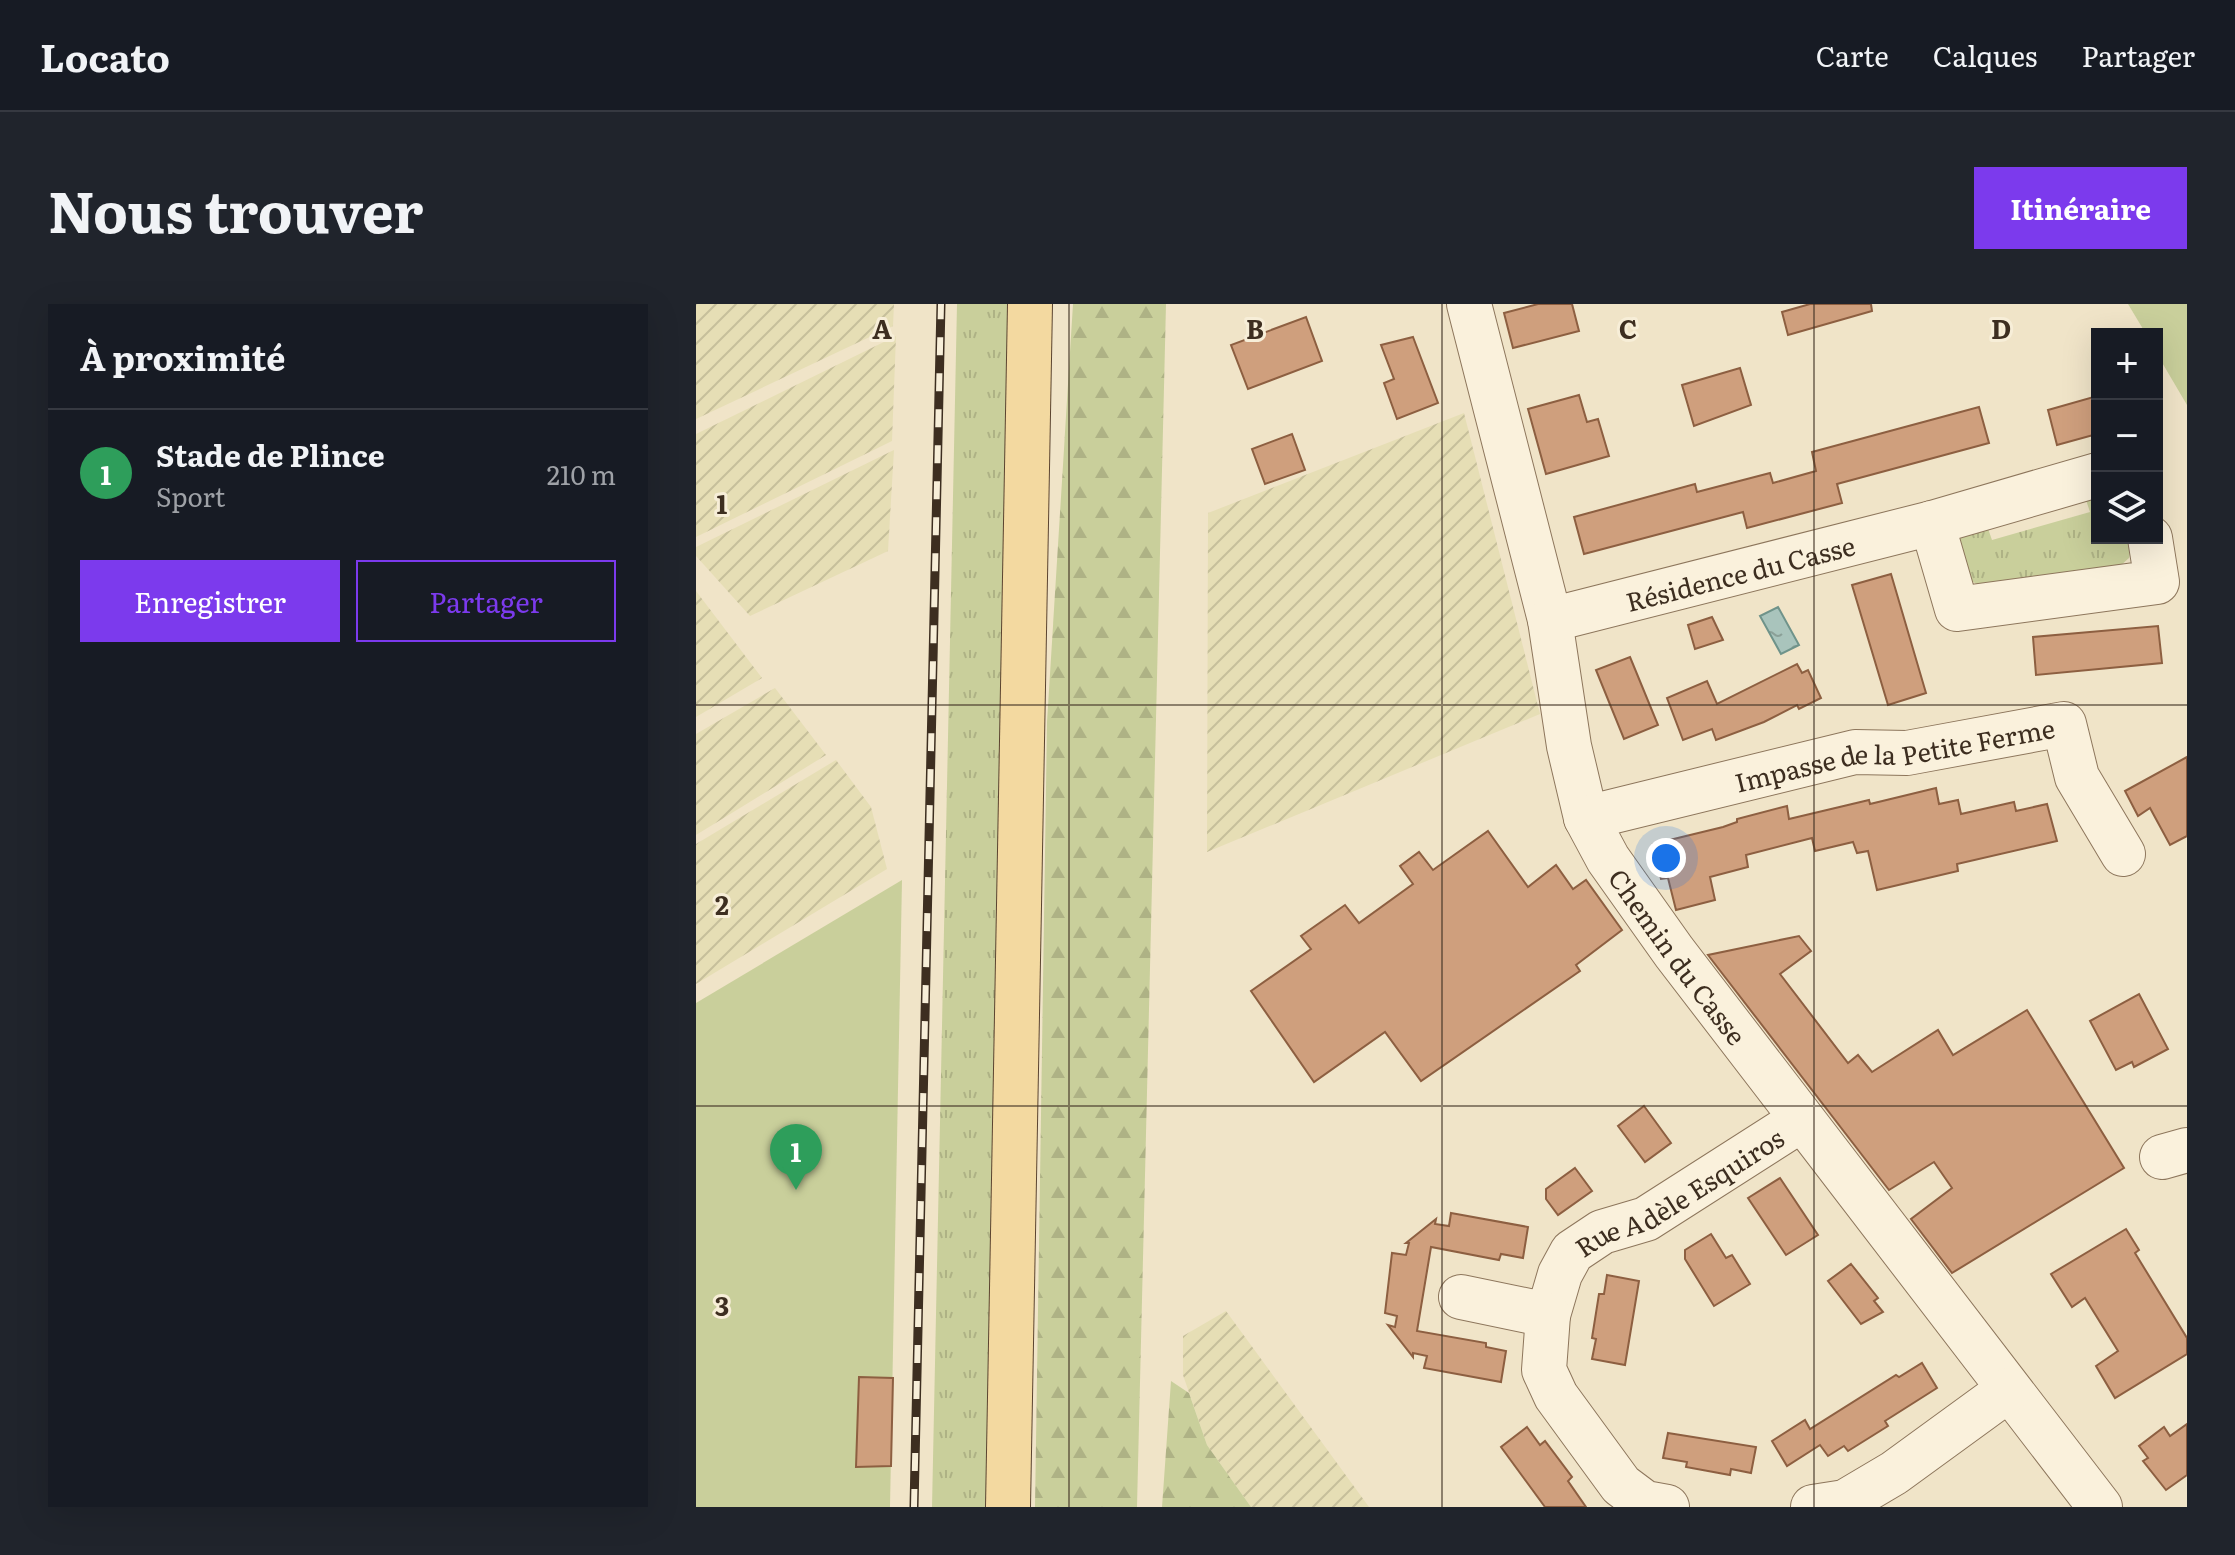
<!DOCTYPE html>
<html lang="fr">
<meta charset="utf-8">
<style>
:root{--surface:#171b24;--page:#20242c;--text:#f1f3f6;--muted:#9ea1a6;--line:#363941;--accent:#7c3aed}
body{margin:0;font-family:Literata,serif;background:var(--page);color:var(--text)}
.controls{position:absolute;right:24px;top:24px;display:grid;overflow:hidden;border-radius:0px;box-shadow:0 8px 32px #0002}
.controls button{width:72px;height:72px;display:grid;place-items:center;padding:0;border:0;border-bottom:2px solid var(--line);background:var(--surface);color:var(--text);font:40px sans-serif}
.you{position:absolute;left:970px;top:554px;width:28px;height:28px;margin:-20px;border:6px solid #fff;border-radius:50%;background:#1a73e8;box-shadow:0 0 0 12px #1a73e833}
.badge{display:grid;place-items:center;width:52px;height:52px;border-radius:50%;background:var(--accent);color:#fff;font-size:26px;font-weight:700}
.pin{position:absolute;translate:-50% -66px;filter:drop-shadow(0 2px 4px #0008)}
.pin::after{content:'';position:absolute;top:42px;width:28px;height:24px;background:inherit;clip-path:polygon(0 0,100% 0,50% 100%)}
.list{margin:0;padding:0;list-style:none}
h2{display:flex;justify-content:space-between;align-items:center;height:104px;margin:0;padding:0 32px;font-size:34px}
h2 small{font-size:26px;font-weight:400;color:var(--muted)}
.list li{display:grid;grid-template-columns:52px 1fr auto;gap:24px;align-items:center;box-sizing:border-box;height:128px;padding:0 32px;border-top:2px solid var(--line)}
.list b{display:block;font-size:30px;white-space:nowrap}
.list p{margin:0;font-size:26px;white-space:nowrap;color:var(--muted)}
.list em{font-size:26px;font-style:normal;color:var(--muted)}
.actions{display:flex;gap:16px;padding:24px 32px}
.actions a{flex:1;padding:18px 0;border:2px solid var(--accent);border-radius:0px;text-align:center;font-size:28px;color:var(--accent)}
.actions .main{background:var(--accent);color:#fff}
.icon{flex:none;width:44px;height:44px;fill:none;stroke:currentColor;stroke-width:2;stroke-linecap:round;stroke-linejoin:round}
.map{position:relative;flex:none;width:1491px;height:1203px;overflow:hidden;border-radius:0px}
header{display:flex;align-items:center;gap:48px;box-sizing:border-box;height:112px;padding:0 40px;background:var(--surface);border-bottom:2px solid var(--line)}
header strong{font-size:38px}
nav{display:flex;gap:44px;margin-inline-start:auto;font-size:28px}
.intro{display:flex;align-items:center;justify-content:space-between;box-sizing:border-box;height:192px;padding:0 48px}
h1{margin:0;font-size:56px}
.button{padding:20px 36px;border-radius:0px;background:var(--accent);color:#fff;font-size:28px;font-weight:700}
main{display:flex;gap:48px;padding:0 48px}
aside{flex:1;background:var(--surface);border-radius:0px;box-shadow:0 8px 32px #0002}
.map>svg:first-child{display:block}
.farmland{fill:url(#farmland-furrows)}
.grass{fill:url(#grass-tufts)}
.forest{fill:url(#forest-firs)}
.pitch{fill:#c9cf9b}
.water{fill:url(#water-ripples);stroke:#6f938a;stroke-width:2}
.building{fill:#cf9f7d;stroke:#8d5f41;stroke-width:2}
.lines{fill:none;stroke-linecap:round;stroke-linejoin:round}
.minor-casing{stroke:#8d765c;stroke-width:46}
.major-casing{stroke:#5b4430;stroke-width:46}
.minor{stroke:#faf1dc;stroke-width:44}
.major{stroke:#f3d9a0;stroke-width:44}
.rail-casing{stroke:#3d2e20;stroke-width:9}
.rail{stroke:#f7eed8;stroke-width:6;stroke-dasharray:18;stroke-linecap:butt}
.grid{fill:none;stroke:#3d2e20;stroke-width:2;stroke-opacity:0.55}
.labels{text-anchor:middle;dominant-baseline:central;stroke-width:6;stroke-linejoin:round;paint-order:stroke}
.street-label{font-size:26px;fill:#3d2e20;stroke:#f7eed8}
.grid-label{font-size:26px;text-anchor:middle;font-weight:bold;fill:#3d2e20;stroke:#f7eed8;stroke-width:6;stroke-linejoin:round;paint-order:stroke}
</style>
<header>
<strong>Locato</strong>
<nav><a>Carte</a><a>Calques</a><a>Partager</a></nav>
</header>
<div class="intro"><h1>Nous trouver</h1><a class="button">Itinéraire</a></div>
<main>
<aside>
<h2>À proximité<small></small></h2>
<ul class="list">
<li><span class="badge" style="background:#2e9e5b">1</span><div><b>Stade de Plince</b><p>Sport</p></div><em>210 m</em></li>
</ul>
<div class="actions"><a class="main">Enregistrer</a><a>Partager</a></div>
</aside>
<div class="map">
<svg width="1491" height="1203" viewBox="0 0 1491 1203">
<defs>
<pattern id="farmland-furrows" width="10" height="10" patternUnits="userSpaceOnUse" patternTransform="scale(2)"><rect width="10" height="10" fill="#e6deb5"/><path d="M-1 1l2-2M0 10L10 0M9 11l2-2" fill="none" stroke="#c6bf9b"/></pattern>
<pattern id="grass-tufts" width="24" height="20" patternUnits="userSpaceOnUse" patternTransform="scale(2)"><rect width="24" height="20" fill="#c9cf9b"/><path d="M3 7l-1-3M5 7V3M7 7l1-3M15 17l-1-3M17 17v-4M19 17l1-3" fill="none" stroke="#aeb285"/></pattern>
<pattern id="forest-firs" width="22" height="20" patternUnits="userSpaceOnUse" patternTransform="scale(2)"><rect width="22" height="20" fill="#c9cf9b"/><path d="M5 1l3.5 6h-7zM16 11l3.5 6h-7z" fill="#aeb285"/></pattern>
<pattern id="water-ripples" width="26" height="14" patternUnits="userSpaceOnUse" patternTransform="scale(2)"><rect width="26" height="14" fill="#a9c4bc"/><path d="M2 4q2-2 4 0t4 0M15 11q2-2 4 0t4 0" fill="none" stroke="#8ba098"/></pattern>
</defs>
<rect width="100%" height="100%" fill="#f0e4c8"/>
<g class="farmland">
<polygon points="0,0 198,0 197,22 0,115"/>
<polygon points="200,32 196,137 0,233 0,130"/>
<polygon points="768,109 844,410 511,548 512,209"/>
<polygon points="198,146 192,247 54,312 0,252 0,243"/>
<polygon points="0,287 66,374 0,413"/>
<polygon points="79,384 130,451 0,531 0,430"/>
<polygon points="140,456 175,503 191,565 0,680 0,540"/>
<polygon points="530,1007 673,1203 555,1203 511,1141 487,1071 487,1032"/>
</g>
<g class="grass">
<polygon points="261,0 320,0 296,1203 236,1203"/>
<polygon points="1387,187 1401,187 1401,234 1436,234 1433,254 1423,263 1293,286 1271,275 1262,240 1271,221 1289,216 1296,236 1394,208"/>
</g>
<g class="forest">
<polygon points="377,0 470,0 441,1203 339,1203 351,418"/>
<polygon points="475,1077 493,1089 511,1141 555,1203 466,1203"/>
</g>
<g class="pitch">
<polygon points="1432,0 1491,0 1491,101 1461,50 1461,30 1450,30"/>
<polygon points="206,576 194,1203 0,1203 0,699"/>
</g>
<polygon class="water" points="1082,303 1103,341 1085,350 1064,312"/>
<g class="building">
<polygon points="842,0 876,0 883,27 817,44 808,9"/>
<polygon points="1114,0 1175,0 1176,7 1092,31 1086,8"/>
<polygon points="610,13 626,57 552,85 535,41"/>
<polygon points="717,33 742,99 701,115 688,79 698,75 685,41"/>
<polygon points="1044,64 1055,101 998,122 986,81"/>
<polygon points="883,91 891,118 902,115 913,152 850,170 832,105"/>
<polygon points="1401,92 1401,130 1361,141 1352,106"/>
<polygon points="1283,103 1293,139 1141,180 1146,199 1051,224 1047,208 888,250 878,213 999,180 1001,188 1074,169 1077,179 1120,167 1116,148"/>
<polygon points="596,130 609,166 569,180 556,145"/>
<polygon points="1195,270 1230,389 1192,401 1156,281"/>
<polygon points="1016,313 1027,336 999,345 992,321"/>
<polygon points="1462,322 1466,359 1340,371 1337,333"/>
<polygon points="934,353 962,421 928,435 900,366"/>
<polygon points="1101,360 1106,369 1112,366 1125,394 1103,405 1101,401 1068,418 1020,436 1016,425 987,436 971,394 1011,377 1021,400"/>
<polygon points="1491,453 1491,532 1474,541 1454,504 1442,512 1429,487"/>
<polygon points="1240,484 1243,500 1262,496 1265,510 1318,498 1320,507 1351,500 1361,537 1261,560 1262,567 1181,586 1172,547 1161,549 1157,538 1119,547 1116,534 1050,551 1052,563 1014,573 1019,596 980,606 972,574 965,575 957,540 1027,523 1041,518 1041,515 1091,502 1093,515 1173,496 1174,500"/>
<polygon points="792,527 832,583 860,561 877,585 890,576 926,626 880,661 884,667 725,777 689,728 618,778 555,687 615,645 605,632 649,601 663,619 717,580 704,562 723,548 737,566"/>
<polygon points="1103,632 1115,647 1084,670 1152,759 1162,751 1176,768 1242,726 1257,751 1331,706 1428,864 1256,969 1215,915 1256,884 1238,858 1193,886 1012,651"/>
<polygon points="1443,690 1472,745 1438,763 1436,758 1420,766 1394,717"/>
<polygon points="948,802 975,839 949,858 922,822"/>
<polygon points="879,864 896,887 862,911 850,895 850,885"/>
<polygon points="1084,874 1122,931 1090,951 1052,894"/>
<polygon points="755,909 832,923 827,954 805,950 803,956 735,943 721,1027 790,1039 790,1043 810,1047 805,1078 728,1064 731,1052 717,1049 717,1053 692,1021 699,1023 701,1012 689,1009 696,949 710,951 713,939 710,939 740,915 739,920 753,922"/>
<polygon points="1430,925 1443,946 1439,949 1491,1034 1491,1050 1419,1094 1400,1062 1422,1047 1389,994 1376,1003 1355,970"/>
<polygon points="1015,930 1030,954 1036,951 1054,980 1018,1002 989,955 989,946"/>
<polygon points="1155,960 1182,994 1178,997 1187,1008 1165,1020 1132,977"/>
<polygon points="911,971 943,977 929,1061 896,1055 900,1035 896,1034 903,990 908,990"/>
<polygon points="1226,1059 1241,1084 1189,1117 1192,1122 1152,1147 1148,1142 1132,1152 1124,1141 1091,1162 1076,1137 1109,1116 1114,1125 1200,1071 1203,1073"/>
<polygon points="163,1073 197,1074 195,1162 160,1163"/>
<polygon points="1491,1120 1491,1171 1470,1186 1447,1157 1452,1154 1443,1142 1468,1123 1474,1132"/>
<polygon points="831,1123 844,1141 849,1137 876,1173 872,1177 890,1203 849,1203 805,1143"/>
<polygon points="972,1129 1060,1143 1055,1169 1035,1165 1034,1171 990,1163 991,1158 967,1154"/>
</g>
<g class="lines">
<g class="minor-casing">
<g id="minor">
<path id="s1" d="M773,0l81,316 19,126 17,72 22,41 66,93 426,555"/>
<polyline points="1236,219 1261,305 1461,278 1454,234"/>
<path id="s2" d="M854,316l382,-97 165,-48"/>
<path id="s3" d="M890,514l269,-66 52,1 157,-29 13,53 46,77"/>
<polyline points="1466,853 1491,846"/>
<path id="s4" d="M765,993l87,18 12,-41 12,-22 30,-20 44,-13 155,-99"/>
<polyline points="852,1011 848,1066 860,1092 925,1181 949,1199 971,1203"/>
<polyline points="1117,1203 1149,1198 1198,1169 1312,1086"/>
</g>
</g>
<g class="major-casing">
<polyline id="major" points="312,1203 334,0"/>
</g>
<use href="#minor" class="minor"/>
<use href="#major" class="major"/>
<g class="rail-casing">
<polyline id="rail" points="218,1203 245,0"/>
</g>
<use href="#rail" class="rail"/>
</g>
<path class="grid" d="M373,0v1203M746,0v1203M1118,0v1203M0,401h1491M0,802h1491"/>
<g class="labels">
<g class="street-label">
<text stroke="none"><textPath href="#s2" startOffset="196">Résidence du Casse</textPath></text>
<text stroke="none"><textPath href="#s3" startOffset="316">Impasse de la Petite Ferme</textPath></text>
<text stroke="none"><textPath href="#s1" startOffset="694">Chemin du Casse</textPath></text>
<text stroke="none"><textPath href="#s4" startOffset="280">Rue Adèle Esquiros</textPath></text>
</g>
</g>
<g class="grid-label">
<text x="186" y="35">A</text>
<text x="559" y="35">B</text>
<text x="932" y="35">C</text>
<text x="1305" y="35">D</text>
<text x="26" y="210">1</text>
<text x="26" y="611">2</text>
<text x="26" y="1012">3</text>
</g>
</svg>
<div class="controls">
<button>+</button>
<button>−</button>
<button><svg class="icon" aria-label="layers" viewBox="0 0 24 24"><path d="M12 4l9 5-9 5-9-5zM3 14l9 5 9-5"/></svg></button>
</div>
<div class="you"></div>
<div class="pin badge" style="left:100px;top:886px;background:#2e9e5b">1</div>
</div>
</main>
